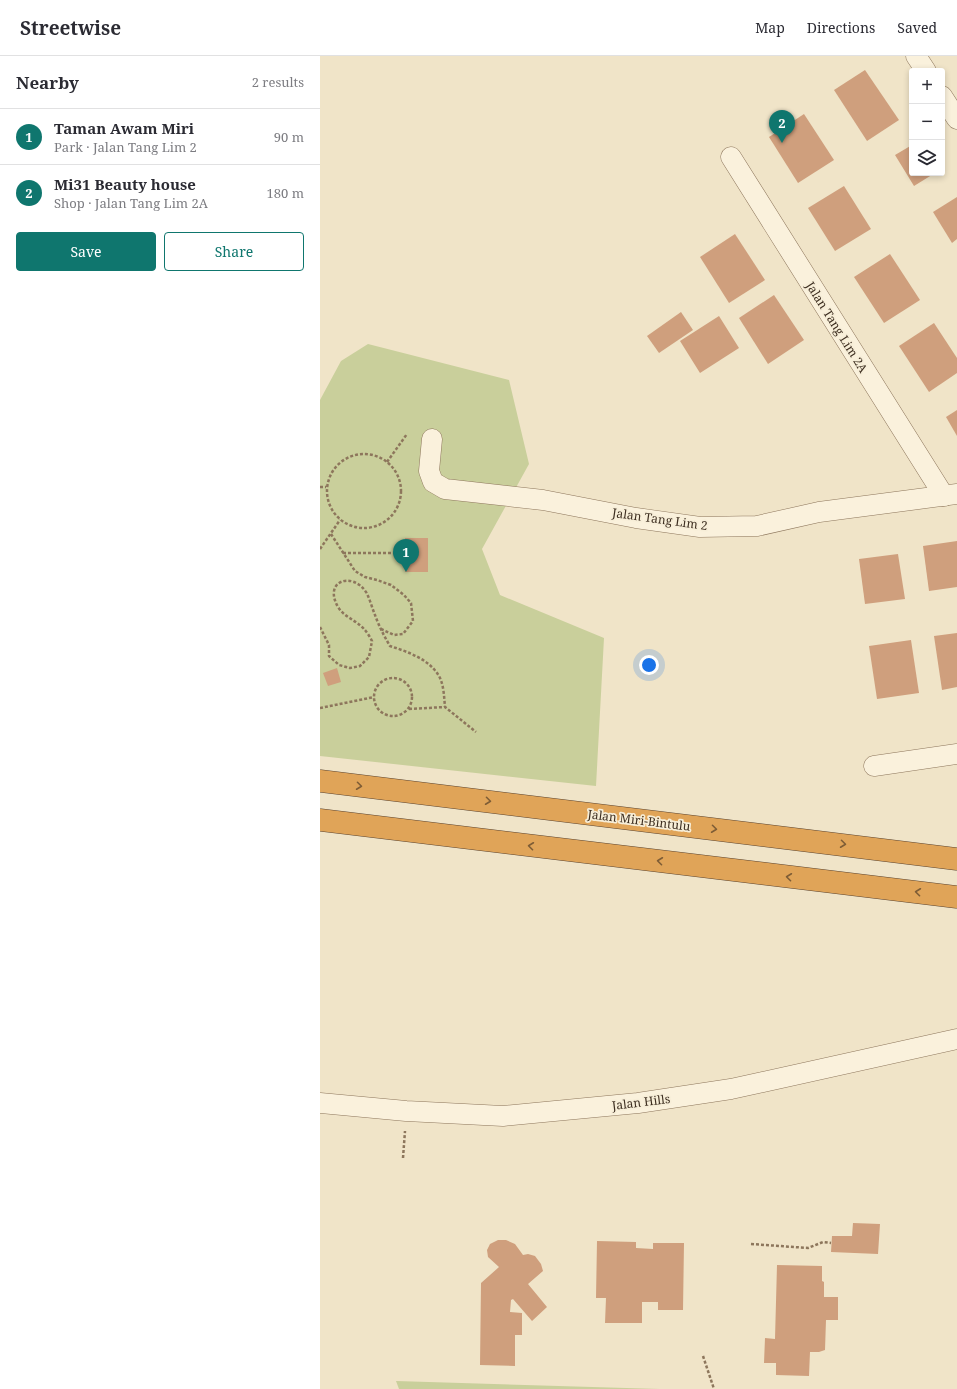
<!DOCTYPE html>
<meta charset="utf-8">
<style>
:root{--surface:#fff;--page:#f7f7f7;--text:#2b2b33;--muted:#7c7c81;--line:#e1e1e2;--accent:#0f766e}
body{margin:0;font-family:"Noto Serif",serif;background:var(--page);color:var(--text)}
.controls{position:absolute;right:12px;top:12px;display:grid;overflow:hidden;border-radius:4px;box-shadow:0 2px 6px #0003}
.controls button{width:36px;height:36px;display:grid;place-items:center;padding:0;border:0;border-bottom:1px solid var(--line);background:var(--surface);color:var(--text);font:20px sans-serif}
.you{position:absolute;left:329px;top:609px;width:14px;height:14px;margin:-10px;border:3px solid #fff;border-radius:50%;background:#1a73e8;box-shadow:0 0 0 6px #1a73e833}
.badge{display:grid;place-items:center;width:26px;height:26px;border-radius:50%;background:var(--accent);color:#fff;font-size:13px;font-weight:700}
.pin{position:absolute;translate:-50% -33px;filter:drop-shadow(0 1px 2px #0008)}
.pin::after{content:'';position:absolute;top:21px;width:14px;height:12px;background:inherit;clip-path:polygon(0 0,100% 0,50% 100%)}
.list{margin:0;padding:0;list-style:none}
h2{display:flex;justify-content:space-between;align-items:center;height:52px;margin:0;padding:0 16px;font-size:17px}
h2 small{font-size:13px;font-weight:400;color:var(--muted)}
.list li{display:grid;grid-template-columns:26px 1fr auto;gap:12px;align-items:center;box-sizing:border-box;height:56px;padding:0 16px;border-top:1px solid var(--line)}
.list b{display:block;font-size:15px;white-space:nowrap}
.list p{margin:0;font-size:13px;white-space:nowrap;color:var(--muted)}
.list em{font-size:13px;font-style:normal;color:var(--muted)}
.actions{display:flex;gap:8px;padding:12px 16px}
.actions a{flex:1;padding:9px 0;border:1px solid var(--accent);border-radius:4px;text-align:center;font-size:14px;color:var(--accent)}
.actions .main{background:var(--accent);color:#fff}
.icon{flex:none;width:22px;height:22px;fill:none;stroke:currentColor;stroke-width:2;stroke-linecap:round;stroke-linejoin:round}
.map{position:relative;flex:none;width:637px;height:1333px;overflow:hidden}
header{display:flex;align-items:center;gap:24px;box-sizing:border-box;height:56px;padding:0 20px;background:var(--surface);border-bottom:1px solid var(--line)}
header strong{font-size:19px}
nav{display:flex;gap:22px;margin-inline-start:auto;font-size:14px}
main{display:flex}
aside{flex:1;background:var(--surface)}
.map>svg:first-child{display:block}
.green{fill:#c9cf9b}
.building{fill:#cf9f7d}
.lines{fill:none;stroke-linecap:round;stroke-linejoin:round}
.minor-casing{stroke:#8d765c;stroke-width:21}
.highway-casing{stroke:#5b4430;stroke-width:23}
.path{stroke:#8d765c;stroke-width:2.5;stroke-dasharray:3 2;stroke-linecap:butt}
.minor{stroke:#faf1dc;stroke-width:20}
.highway{stroke:#e0a458;stroke-width:22}
.oneway{stroke:#7e5d36}
.labels{text-anchor:middle;dominant-baseline:central;stroke-width:3.5;stroke-linejoin:round;paint-order:stroke}
.street-label{font-size:12px;fill:#3d2e20;stroke:#f7eed8}
</style>
<header>
<strong>Streetwise</strong>
<nav><a>Map</a><a>Directions</a><a>Saved</a></nav>
</header>
<main>
<aside>
<h2>Nearby<small>2 results</small></h2>
<ul class="list">
<li><span class="badge">1</span><div><b>Taman Awam Miri</b><p>Park · Jalan Tang Lim 2</p></div><em>90 m</em></li>
<li><span class="badge">2</span><div><b>Mi31 Beauty house</b><p>Shop · Jalan Tang Lim 2A</p></div><em>180 m</em></li>
</ul>
<div class="actions"><a class="main">Save</a><a>Share</a></div>
</aside>
<div class="map">
<svg width="637" height="1333" viewBox="0 0 637 1333">
<rect width="100%" height="100%" fill="#f0e4c8"/>
<g class="green">
<polygon points="48,288 189,324 209,408 162,493 180,539 284,582 276,730 0,700 0,344 21,305"/>
<polygon points="76,1325 340,1333 79,1333"/>
</g>
<g class="building">
<polygon points="545,14 579,64 547,85 514,34"/>
<polygon points="484,58 514,104 478,127 449,81"/>
<polygon points="592,89 592,117 615,117 594,130 575,99"/>
<polygon points="524,130 551,173 515,195 488,152"/>
<polygon points="637,141 637,183 632,187 613,156"/>
<polygon points="415,178 445,224 409,247 380,201"/>
<polygon points="570,198 600,244 564,267 534,221"/>
<polygon points="454,239 484,284 448,308 419,262"/>
<polygon points="361,256 373,274 339,297 327,280"/>
<polygon points="399,260 419,292 380,317 360,285"/>
<polygon points="614,267 637,302 637,317 609,336 579,290"/>
<polygon points="637,354 637,380 626,361"/>
<rect x="85" y="482" width="23" height="34"/>
<polygon points="637,485 637,531 609,535 603,490"/>
<polygon points="578,498 585,543 545,548 539,503"/>
<polygon points="637,577 637,631 622,634 614,580"/>
<polygon points="591,584 599,637 557,643 549,590"/>
<polygon points="17,612 21,626 8,630 3,617"/>
<polygon points="533,1167 560,1168 558,1198 511,1196 512,1180 532,1180"/>
<polygon points="178,1184 186,1184 195,1188 203,1199 208,1198 215,1200 221,1208 223,1215 208,1228 227,1251 212,1265 193,1243 191,1244 190,1256 202,1257 202,1279 195,1279 195,1310 160,1309 161,1227 179,1211 168,1201 167,1194 170,1188"/>
<polygon points="277,1185 316,1186 316,1192 333,1193 333,1187 364,1187 363,1254 338,1254 338,1246 322,1246 322,1267 285,1267 286,1242 276,1242"/>
<polygon points="457,1209 502,1210 502,1225 504,1226 504,1241 518,1241 518,1264 506,1264 505,1294 499,1296 490,1296 489,1320 456,1319 456,1307 444,1307 445,1282 455,1283"/>
</g>
<g class="lines">
<g class="minor-casing">
<g id="minor">
<polyline points="596,0 606,15"/>
<polyline points="622,40 637,63"/>
<polyline points="411,101 624,440"/>
<polyline points="112,383 109,415 113,426 125,433 223,444 316,462 380,471 437,470 499,456 637,438"/>
<polyline points="554,710 637,698"/>
<polyline points="0,1047 86,1055 183,1060 318,1047 411,1033 637,983"/>
</g>
</g>
<g class="highway-casing">
<g id="highway">
<polyline points="0,725 637,803"/>
<polyline points="0,764 637,841"/>
</g>
</g>
<g class="path">
<circle cx="44" cy="435" r="37"/>
<polyline points="67,406 87,378"/>
<polyline points="0,431 6,431"/>
<polyline points="11,478 35,515 45,521 57,524 71,529 84,539 91,547 93,565 83,578 74,579 61,573"/>
<polyline points="0,493 20,464"/>
<polyline points="23,497 83,497"/>
<path d="M0,571l9,18v11l10,9 11,3 10,-2 9,-9 3,-16c-2,-4 -5,-9 -8,-12 -8,-9 -20,-12 -26,-22 -15,-26 14,-36 28,-15 4,7 6,16 9,23 4,11 9,21 15,31 18,6 39,13 49,30 5,9 5,21 6,31"/>
<circle cx="73" cy="641" r="19"/>
<polyline points="0,652 54,641"/>
<polyline points="89,653 125,651 156,676"/>
<polyline points="83,1102 85,1075"/>
<polyline points="431,1188 488,1192 503,1186 511,1187"/>
<polyline points="383,1300 394,1333"/>
</g>
<use href="#minor" class="minor"/>
<use href="#highway" class="highway"/>
</g>
<defs><path id="oneway-chevron" d="M-2-3.5L2.5 0L-2 3.5" fill="none" stroke-width="1.6" stroke-linecap="round" stroke-linejoin="round"/></defs>
<g class="oneway">
<use href="#oneway-chevron" transform="translate(39 730) rotate(7)"/>
<use href="#oneway-chevron" transform="translate(168 745) rotate(7)"/>
<use href="#oneway-chevron" transform="translate(394 773) rotate(7)"/>
<use href="#oneway-chevron" transform="translate(523 788) rotate(7)"/>
<use href="#oneway-chevron" transform="translate(211 790) rotate(-173)"/>
<use href="#oneway-chevron" transform="translate(340 805) rotate(-173)"/>
<use href="#oneway-chevron" transform="translate(469 821) rotate(-173)"/>
<use href="#oneway-chevron" transform="translate(598 836) rotate(-173)"/>
</g>
<g class="labels">
<g class="street-label">
<text transform="translate(517 271) rotate(58)">Jalan Tang Lim 2A</text>
<text transform="translate(340 463) rotate(8)">Jalan Tang Lim 2</text>
<text transform="translate(319 764) rotate(7)">Jalan Miri-Bintulu</text>
<text transform="translate(321 1046) rotate(-7)">Jalan Hills</text>
</g>
</g>
</svg>
<div class="controls">
<button>+</button>
<button>−</button>
<button><svg class="icon" aria-label="layers" viewBox="0 0 24 24"><path d="M12 4l9 5-9 5-9-5zM3 14l9 5 9-5"/></svg></button>
</div>
<div class="you"></div>
<div class="pin badge" style="left:86px;top:516px">1</div>
<div class="pin badge" style="left:462px;top:87px">2</div>
</div>
</main>
